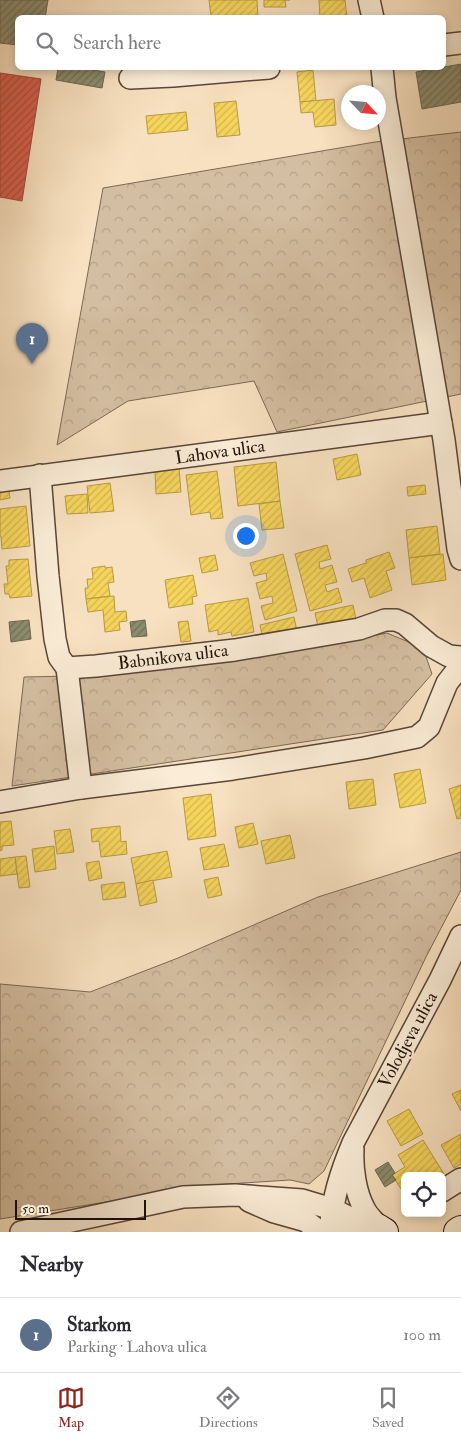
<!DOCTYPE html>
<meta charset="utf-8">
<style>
:root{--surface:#fff;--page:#f7f7f7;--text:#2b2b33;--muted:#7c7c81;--line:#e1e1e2;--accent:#8f2418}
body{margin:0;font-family:"IM FELL Double Pica",serif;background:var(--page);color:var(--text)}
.controls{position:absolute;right:15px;bottom:15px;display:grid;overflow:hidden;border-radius:8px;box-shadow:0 2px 8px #0003}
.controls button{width:45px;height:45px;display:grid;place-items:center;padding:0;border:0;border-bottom:1px solid var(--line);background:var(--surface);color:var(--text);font:25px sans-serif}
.compass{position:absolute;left:341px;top:85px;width:45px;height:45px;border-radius:50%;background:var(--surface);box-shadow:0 2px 8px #0003;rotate:116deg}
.scale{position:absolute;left:15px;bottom:12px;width:131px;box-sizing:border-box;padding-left:5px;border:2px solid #23120b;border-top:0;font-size:14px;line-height:18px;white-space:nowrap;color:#23120b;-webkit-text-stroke:4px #faecd6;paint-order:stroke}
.you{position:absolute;left:245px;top:535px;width:18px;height:18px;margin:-12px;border:4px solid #fff;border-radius:50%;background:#1a73e8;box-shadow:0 0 0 8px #1a73e833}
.badge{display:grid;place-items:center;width:32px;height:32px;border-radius:50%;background:var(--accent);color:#fff;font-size:16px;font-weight:700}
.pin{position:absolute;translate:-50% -41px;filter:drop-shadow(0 1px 2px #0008)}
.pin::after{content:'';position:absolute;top:26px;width:18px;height:15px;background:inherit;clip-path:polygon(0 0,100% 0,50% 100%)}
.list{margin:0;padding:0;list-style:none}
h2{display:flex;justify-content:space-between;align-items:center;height:65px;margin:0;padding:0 20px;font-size:21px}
h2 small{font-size:16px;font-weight:400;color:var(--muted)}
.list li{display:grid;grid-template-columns:32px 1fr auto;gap:15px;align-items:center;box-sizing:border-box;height:75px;padding:0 20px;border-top:1px solid var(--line)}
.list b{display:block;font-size:19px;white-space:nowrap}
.list p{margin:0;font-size:16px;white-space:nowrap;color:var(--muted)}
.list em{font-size:16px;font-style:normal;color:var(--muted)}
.icon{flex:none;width:28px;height:28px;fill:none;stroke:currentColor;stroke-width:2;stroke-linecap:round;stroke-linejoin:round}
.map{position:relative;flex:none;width:461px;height:1232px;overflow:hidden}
.search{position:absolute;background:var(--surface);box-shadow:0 2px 8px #0003;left:15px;right:15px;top:15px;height:55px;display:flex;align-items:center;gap:12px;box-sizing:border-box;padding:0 18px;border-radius:8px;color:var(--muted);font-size:19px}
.sheet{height:140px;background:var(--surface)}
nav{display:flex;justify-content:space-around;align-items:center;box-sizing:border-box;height:70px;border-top:1px solid var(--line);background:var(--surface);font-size:14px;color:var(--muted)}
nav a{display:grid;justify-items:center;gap:2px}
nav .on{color:var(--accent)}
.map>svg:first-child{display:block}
.forest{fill:url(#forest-crowns);stroke:#7c6856}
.homes{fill:url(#homes-hatch);stroke:#b79a44}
.shops{fill:url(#shops-hatch);stroke:#a04939}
.industry{fill:url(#industry-hatch);stroke:#6c6750}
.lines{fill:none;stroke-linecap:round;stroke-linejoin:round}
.street-casing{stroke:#584638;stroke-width:24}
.secondary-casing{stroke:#23120b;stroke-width:30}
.street{stroke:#faecd6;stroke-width:21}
.secondary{stroke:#faecd6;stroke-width:28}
.labels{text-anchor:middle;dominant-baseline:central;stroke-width:5;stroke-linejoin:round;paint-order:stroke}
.street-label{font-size:18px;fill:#23120b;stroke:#faecd6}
</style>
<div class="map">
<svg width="461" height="1232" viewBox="0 0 461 1232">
<defs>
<pattern id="forest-crowns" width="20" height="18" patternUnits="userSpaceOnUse" patternTransform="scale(1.25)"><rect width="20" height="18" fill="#d4bea1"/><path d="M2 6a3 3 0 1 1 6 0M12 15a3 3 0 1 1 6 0" fill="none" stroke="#b6a289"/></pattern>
<pattern id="homes-hatch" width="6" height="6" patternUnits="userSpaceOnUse" patternTransform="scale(1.25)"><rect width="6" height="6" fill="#f6d55c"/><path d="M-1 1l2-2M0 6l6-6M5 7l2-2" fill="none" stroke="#d3b64f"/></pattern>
<pattern id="shops-hatch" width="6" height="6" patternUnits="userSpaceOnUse" patternTransform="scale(1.25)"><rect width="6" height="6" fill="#d6604d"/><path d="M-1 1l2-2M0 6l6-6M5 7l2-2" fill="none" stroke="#ad4e3e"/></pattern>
<pattern id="industry-hatch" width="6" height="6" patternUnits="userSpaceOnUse" patternTransform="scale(1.25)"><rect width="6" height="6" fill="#8c8c6e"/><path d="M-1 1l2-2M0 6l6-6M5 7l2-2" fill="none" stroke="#727159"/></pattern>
</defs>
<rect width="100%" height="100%" fill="#f8e1c0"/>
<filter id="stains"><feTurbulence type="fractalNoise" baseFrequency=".004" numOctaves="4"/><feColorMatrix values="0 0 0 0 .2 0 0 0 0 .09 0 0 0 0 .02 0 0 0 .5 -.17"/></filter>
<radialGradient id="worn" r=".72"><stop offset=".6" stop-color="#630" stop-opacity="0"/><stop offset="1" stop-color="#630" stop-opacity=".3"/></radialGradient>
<g class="forest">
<polygon points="461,132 461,394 277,432 254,381 128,401 57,445 103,188 375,142"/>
<polygon points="387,633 423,648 432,674 383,730 12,786 24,677 74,676 229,662"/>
<polygon points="461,852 461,890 426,957 324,1171 309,1184 290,1180 212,1185 0,1219 0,984 90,992 178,958 318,897"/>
</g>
<g class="homes">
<polygon points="209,0 257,0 258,18 211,16"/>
<polygon points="264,0 290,0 285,0 286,7 264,7"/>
<polygon points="319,0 345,0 347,18 320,18"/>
<polygon points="313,70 316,101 300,102 297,72"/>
<polygon points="334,99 336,125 315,127 313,112 301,113 300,102"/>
<polygon points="236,101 240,135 217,137 214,103"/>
<polygon points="186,112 188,130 148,134 146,116"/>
<polygon points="357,454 361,475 337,480 333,459"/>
<polygon points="276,462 280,501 238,506 234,467"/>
<polygon points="179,468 181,492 156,494 155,470"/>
<polygon points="217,471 223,518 211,519 210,512 191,515 186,475"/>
<polygon points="110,483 114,511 90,513 87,486"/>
<polygon points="8,485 10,498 0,500 0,486"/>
<polygon points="425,485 426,494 408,496 407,487"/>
<polygon points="87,494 88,513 67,514 65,496"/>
<polygon points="280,501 284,528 262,530 259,504"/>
<polygon points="26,506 30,546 2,549 1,536 0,536 0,509"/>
<polygon points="437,526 440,554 409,558 406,530"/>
<polygon points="327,545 331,559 319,562 320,569 332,565 337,582 325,585 327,592 338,588 342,602 310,611 295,554"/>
<polygon points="389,552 395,568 386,571 392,590 370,598 364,578 352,582 348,569 366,563 366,560"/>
<polygon points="283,554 297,611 265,620 261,606 273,603 272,596 260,599 256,583 267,580 266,573 254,576 250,563"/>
<polygon points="443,554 446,580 412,585 409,558"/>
<polygon points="215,555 218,570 202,573 199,558"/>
<polygon points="28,559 32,596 10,598 9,594 5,594 4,584 8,584 6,566 9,566 9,560"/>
<polygon points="105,566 105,568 112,567 114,582 108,583 110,596 86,599 85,588 88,588 87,579 93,579 92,568"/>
<polygon points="193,575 197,596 192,597 193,604 169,608 165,580"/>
<polygon points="114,596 115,612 126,611 127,621 119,622 120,630 105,632 103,610 88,612 86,599"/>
<polygon points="248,598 254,632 232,636 231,632 218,635 218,630 209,632 205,605"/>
<polygon points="353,605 356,619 318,627 315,613"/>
<polygon points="294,617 297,631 263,639 260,625"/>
<polygon points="188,621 191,641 181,642 178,622"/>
<polygon points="420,769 426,803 400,808 394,774"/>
<polygon points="373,779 376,805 349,809 346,782"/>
<polygon points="461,785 461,818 457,819 449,789"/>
<polygon points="211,794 216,836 188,840 183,798"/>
<polygon points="11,821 14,845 2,846 2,850 0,851 0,822"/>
<polygon points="253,823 258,844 239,848 235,827"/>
<polygon points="120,826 121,842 126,841 127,854 101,857 99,841 92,842 91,829"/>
<polygon points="70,829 74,852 57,854 54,831"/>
<polygon points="290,835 295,858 266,864 261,841"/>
<polygon points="224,844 229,866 204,870 200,848"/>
<polygon points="54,846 56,869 35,872 32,849"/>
<polygon points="167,851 172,877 136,884 131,858"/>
<polygon points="26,856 30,887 19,888 15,857"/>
<polygon points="15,857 17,874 0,876 0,859"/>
<polygon points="99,861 102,878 89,881 86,863"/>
<polygon points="218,877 222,895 208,898 204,880"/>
<polygon points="153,880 157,902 140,906 136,884"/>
<polygon points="124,882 126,897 103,900 101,885"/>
<polygon points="461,1090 461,1111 452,1094"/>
<polygon points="409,1109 423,1134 401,1146 387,1121"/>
<polygon points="461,1134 461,1164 454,1168 441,1145"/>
<polygon points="423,1140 444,1174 441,1176 405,1176 405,1195 392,1175 405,1167 398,1155"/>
</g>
<polygon class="shops" points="0,73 41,79 22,201 0,197"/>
<g class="industry">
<polygon points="0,0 48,0 45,18 18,18 18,45 0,43"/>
<polygon points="461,64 461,102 422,109 416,72"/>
<polygon points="58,68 81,68 105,72 102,88 56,80"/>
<polygon points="29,620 31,639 11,642 9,622"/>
<polygon points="145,620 147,636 132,637 130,622"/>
<polygon points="388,1162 395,1173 392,1175 396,1180 385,1187 375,1170"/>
</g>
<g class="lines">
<g class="street-casing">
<g id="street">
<polyline points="369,0 373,18"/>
<polyline points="444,45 461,43"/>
<polyline points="382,68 385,98 444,440 458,549 461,559"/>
<polyline points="130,78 173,76 269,68"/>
<polyline points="40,475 48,576 55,639 59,657 67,668 96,666 235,650 359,629 385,620 396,620 405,624 431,646 449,656 461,657"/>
<polyline points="0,481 441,423"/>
<polyline points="67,668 81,788"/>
<polyline points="0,802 81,788 233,769 364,748 417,737 429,727 447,683 461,665"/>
<path d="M353,1149c-1,18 2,44 12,61 3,6 10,12 14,18"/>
<polyline points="442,1191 461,1179"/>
<polyline points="249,1201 274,1212 306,1221 320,1232"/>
<path d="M331,1223c2,-28 11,-54 22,-80l87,-163 21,-44"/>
<polyline points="21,1232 183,1197 235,1195 302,1200 332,1209 362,1224"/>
</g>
</g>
<g class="secondary-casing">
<g id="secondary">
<path d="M341,1232c13,-10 30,-10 43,0"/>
<polyline points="458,1232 461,1230"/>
</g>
</g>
<use href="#street" class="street"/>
<use href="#secondary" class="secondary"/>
</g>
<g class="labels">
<g class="street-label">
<text transform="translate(220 452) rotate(-8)">Lahova ulica</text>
<text transform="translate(173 657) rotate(-7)">Babnikova ulica</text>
<text transform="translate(408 1040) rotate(-62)">Volodjeva ulica</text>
</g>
</g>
<rect width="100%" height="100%" filter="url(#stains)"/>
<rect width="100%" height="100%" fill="url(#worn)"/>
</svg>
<div class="controls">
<button><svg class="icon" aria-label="locate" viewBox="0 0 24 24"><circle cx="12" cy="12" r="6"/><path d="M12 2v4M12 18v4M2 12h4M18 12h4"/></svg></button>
</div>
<svg class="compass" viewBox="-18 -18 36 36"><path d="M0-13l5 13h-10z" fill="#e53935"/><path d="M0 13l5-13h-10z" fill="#7c7c81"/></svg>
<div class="scale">50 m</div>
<div class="you"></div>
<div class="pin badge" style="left:32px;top:364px;background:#5c6f8a">1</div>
<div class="search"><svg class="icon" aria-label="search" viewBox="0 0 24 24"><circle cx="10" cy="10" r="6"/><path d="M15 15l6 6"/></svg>Search here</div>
</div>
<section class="sheet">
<h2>Nearby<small></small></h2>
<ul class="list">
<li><span class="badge" style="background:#5c6f8a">1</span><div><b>Starkom</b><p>Parking · Lahova ulica</p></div><em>100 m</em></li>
</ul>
</section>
<nav>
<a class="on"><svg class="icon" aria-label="map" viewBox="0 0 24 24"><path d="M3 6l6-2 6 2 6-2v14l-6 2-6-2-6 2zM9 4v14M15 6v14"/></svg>Map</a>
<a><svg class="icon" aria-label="directions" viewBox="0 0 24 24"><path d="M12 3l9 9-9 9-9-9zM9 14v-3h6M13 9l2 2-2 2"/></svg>Directions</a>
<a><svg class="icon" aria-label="saved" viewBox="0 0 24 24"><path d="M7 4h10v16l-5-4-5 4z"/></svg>Saved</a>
</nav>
